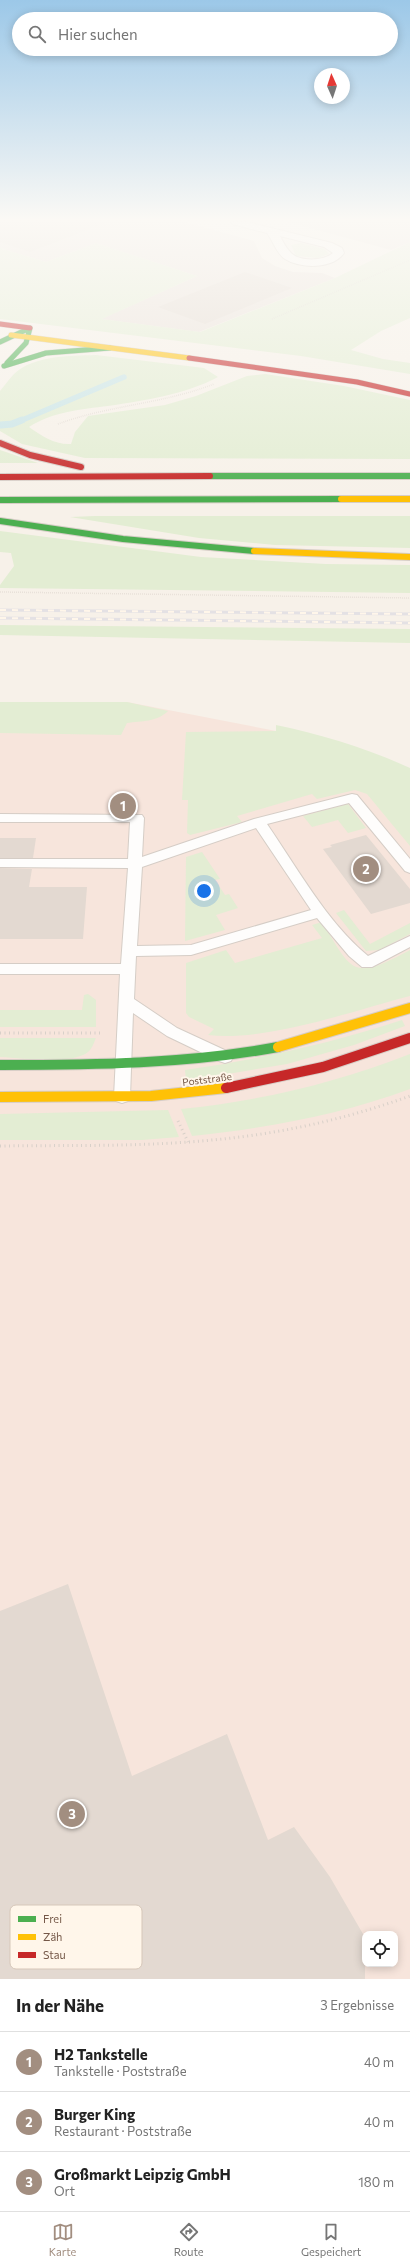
<!DOCTYPE html>
<html lang="de">
<meta charset="utf-8">
<style>
:root{--surface:#fff;--page:#f2f2f2;--text:#222;--muted:#767676;--line:#e0e0e0;--accent:#a28e80}
body{margin:0;font-family:Commissioner,sans-serif;background:var(--page);color:var(--text)}
.controls{position:absolute;right:12px;bottom:12px;display:grid;overflow:hidden;border-radius:8px;box-shadow:0 2px 10px #0003}
.controls button{width:36px;height:36px;display:grid;place-items:center;padding:0;border:0;border-bottom:1px solid var(--line);background:var(--surface);color:var(--text);font:20px sans-serif}
.compass{position:absolute;left:314px;top:68px;width:36px;height:36px;border-radius:50%;background:var(--surface);box-shadow:0 2px 10px #0003;rotate:357deg}
.you{position:absolute;left:204px;top:891px;width:14px;height:14px;margin:-10px;border:3px solid #fff;border-radius:50%;background:#1a73e8;box-shadow:0 0 0 6px #1a73e833}
.badge{display:grid;place-items:center;width:26px;height:26px;border-radius:50%;background:var(--accent);color:#fff;font-size:13px;font-weight:700}
.pin{position:absolute;translate:-50% -50%;border:2px solid #fff;box-shadow:0 1px 4px #0006}
.list{margin:0;padding:0;list-style:none}
h2{display:flex;justify-content:space-between;align-items:center;height:52px;margin:0;padding:0 16px;font-size:17px}
h2 small{font-size:13px;font-weight:400;color:var(--muted)}
.list li{display:grid;grid-template-columns:26px 1fr auto;gap:12px;align-items:center;box-sizing:border-box;height:60px;padding:0 16px;border-top:1px solid var(--line)}
.list b{display:block;font-size:15px;white-space:nowrap}
.list p{margin:0;font-size:13px;white-space:nowrap;color:var(--muted)}
.list em{font-size:13px;font-style:normal;color:var(--muted)}
.icon{flex:none;width:22px;height:22px;fill:none;stroke:currentColor;stroke-width:2;stroke-linecap:round;stroke-linejoin:round}
.map{position:relative;flex:none;width:410px;height:1979px;overflow:hidden}
.search{position:absolute;background:var(--surface);box-shadow:0 2px 10px #0003;left:12px;right:12px;top:12px;height:44px;display:flex;align-items:center;gap:10px;box-sizing:border-box;padding:0 14px;border-radius:22px;color:var(--muted);font-size:15px}
.sheet{height:232px;background:var(--surface)}
nav{display:flex;justify-content:space-around;align-items:center;box-sizing:border-box;height:56px;border-top:1px solid var(--line);background:var(--surface);font-size:11px;color:var(--muted)}
nav a{display:grid;justify-items:center;gap:2px}
nav .on{color:var(--accent)}
.map>svg:first-child{display:block}
.commercial{fill:#f7e5dc;fill-rule:evenodd}
.industrial{fill:#eae1da}
.green{fill:#e3edd3}
.lines{fill:none;stroke-linecap:round;stroke-linejoin:round}
.stream-far1{stroke:#cae5e7;stroke-width:5.5}
.stream{stroke:#cae5e7;stroke-width:7}
.building{fill:#e3d9d1}
.lane-casing{stroke:#d5cdc6;stroke-width:2}
.street-casing{stroke:#d5cdc6;stroke-width:2}
.fast-far2-casing{stroke:#d6cdc6;stroke-width:6}
.fast-far1-casing{stroke:#d6cdc6;stroke-width:8}
.fast-casing{stroke:#d6cdc6;stroke-width:12}
.slow-far2-casing{stroke:#d6cdc6;stroke-width:6}
.slow-far1-casing{stroke:#d6cdc6;stroke-width:8}
.slow-casing{stroke:#d6cdc6;stroke-width:12}
.jam-far2-casing{stroke:#d6cdc6;stroke-width:6}
.jam-far1-casing{stroke:#d6cdc6;stroke-width:8}
.jam-casing{stroke:#d6cdc6;stroke-width:12}
.path-far1{stroke:#d8d0c9;stroke-width:1.5;stroke-dasharray:0.5 1.5;stroke-linecap:butt}
.path{stroke:#d8d0c9;stroke-width:3;stroke-dasharray:1 3.5;stroke-linecap:butt}
.lane{fill:#fefdfc;fill-rule:evenodd}
.street{fill:#fefdfc;fill-rule:evenodd}
.fast-far2{stroke:#4caf50;stroke-width:5}
.fast-far1{stroke:#4caf50;stroke-width:6}
.fast{stroke:#4caf50;stroke-width:10}
.slow-far2{stroke:#ffc107;stroke-width:5}
.slow-far1{stroke:#ffc107;stroke-width:6}
.slow{stroke:#ffc107;stroke-width:10}
.jam-far2{stroke:#c62828;stroke-width:5}
.jam-far1{stroke:#c62828;stroke-width:6}
.jam{stroke:#c62828;stroke-width:10}
.rail-casing{stroke:#e4e1e4;stroke-width:3}
.rail{stroke:#fff6ea;stroke-width:2;stroke-dasharray:6;stroke-linecap:butt}
.labels{text-anchor:middle;dominant-baseline:central;stroke-width:4;stroke-linejoin:round;paint-order:stroke}
.street-label{font-size:10px;fill:#755848;stroke:#fff6ea}
.key{fill:#fff6ea;stroke:#d6c7b9;stroke-width:1}
.key-label{font-size:11px;fill:#755848}
</style>
<div class="map">
<svg width="410" height="1979" viewBox="0 0 410 1979">
<rect width="100%" height="100%" fill="#f7f1e9"/>
<path class="commercial" d="M0,702h127l149,29 69,51 65,29v1168h-410zM365,1934h30v30h-30z"/>
<g class="industrial">
<polygon points="0,222 185,222 254,241 262,258 275,266 293,272 322,273 335,278 199,332 101,319 197,276 96,243 46,262 0,248"/>
<polygon points="288,222 410,222 410,242 391,250"/>
</g>
<g class="green">
<polygon points="410,242 410,318 381,331 351,350 383,359 410,363 410,374 301,356 0,319 0,248 46,262 96,243 197,276 102,319 200,332 335,278"/>
<polygon points="301,243 325,249 329,254 318,258 296,256 291,245"/>
<path d="M96,355l108,13 14,9c-34,18 -72,23 -110,29 -26,3 -56,6 -79,21 13,9 26,18 42,17l4,-12 13,-16 77,-11 31,-9 51,-20 18,-2 79,12 66,14v59l-325,-1 -63,-14 -22,-13v-40c5,-6 9,-12 14,-17 20,-19 56,-18 82,-19z"/>
<polygon points="0,450 38,463 0,463"/>
<polygon points="95,516 410,516 410,548 275,545 199,538 70,517"/>
<polygon points="0,531 201,557 326,564 410,565 410,593 0,588 0,585 14,566 11,553 0,552"/>
<polygon points="0,625 410,629 410,643 0,635"/>
<path d="M0,702h127l41,9c-11,11 -26,10 -41,12l-6,12 -121,-2z"/>
<path d="M276,725c47,10 90,23 134,43v78l-43,-52 -12,-4 -38,9 -5,-5 -75,22 5,6 -52,13 -3,-2 1,-33h-6l4,-68 90,-1z"/>
<polygon points="348,804 366,828 348,833 338,820 312,827 303,816"/>
<polygon points="202,852 220,879 215,880 225,895 229,894 238,908 216,915 225,930 185,941 186,857"/>
<polygon points="344,910 370,944 410,923 410,934 379,950 366,951 336,913"/>
<path d="M322,922c31,51 30,59 88,28v46c-57,15 -145,46 -202,39l6,-6 -25,-12 -3,-4v-50l40,-13 9,13 87,-25 -10,-13z"/>
<polygon points="88,994 96,1000 96,1027 0,1027 0,1010 82,1010 84,995"/>
<path d="M402,1020l3,6 -51,19 -67,19 -101,17 -1,-11c75,-11 144,-26 217,-50z"/>
<path d="M0,1038h96c-3,7 -5,14 -13,17 -20,9 -60,3 -83,2z"/>
<path d="M410,1054v35c-70,26 -144,39 -218,47l-11,-27c79,-8 155,-26 229,-55z"/>
<polygon points="168,1110 179,1137 142,1140 0,1140 0,1114"/>
</g>
<g class="lines">
<polyline class="stream-far1" points="20,421 124,377"/>
<polyline class="stream" points="1,425 12,424 22,420"/>
</g>
<g class="building">
<polygon points="0,222 103,222 103,224 30,252 0,242"/>
<polygon points="245,272 292,288 205,324 158,307"/>
<polygon points="366,835 410,889 410,903 371,914 323,849 332,847 330,845"/>
<polygon points="0,838 36,838 33,858 0,858"/>
<polygon points="0,868 32,869 29,887 87,887 83,939 0,939"/>
<polygon points="68,1584 132,1776 227,1734 268,1840 294,1827 330,1877 363,1934 365,1938 365,1979 0,1979 0,1611"/>
</g>
<g class="lines">
<g class="lane-casing">
<path id="lane" d="M352,794l5,1 53,64v14l-5,-2 -56,-68 -82,21c31,45 59,97 101,132l42,-20v11l-38,20h-10l-13,-11 -32,-38 -126,37 -55,1 -2,43 43,29 54,25 2,4 -2,4 -6,2 -6,-2 -52,-25 -34,-23 -3,84 -2,4 -6,2 -6,-2 -2,-4 6,-123h-120v-10h121l7,-96 -128,-1v-8h128l2,-37h-130v-8l142,1 2,3 -2,39 112,-38zM256,828l55,82 -120,35 -54,1 5,-79z"/>
</g>
<g class="street-casing">
<path id="street" d="M231,222h16l85,21 10,5 2,5c-11,16 -43,16 -59,6 -8,-5 -12,-18 -18,-26l-35,-9zM280,236l44,11 9,6c-9,8 -33,9 -42,0 -5,-5 -8,-11 -11,-17z"/>
</g>
<g class="fast-far2-casing">
<g id="fast-far2">
<polyline points="0,342 30,328 26,343 7,363"/>
<polyline points="4,366 46,353 110,348"/>
</g>
</g>
<g class="fast-far1-casing">
<g id="fast-far1">
<polyline points="210,476 410,476"/>
<polyline points="0,500 341,499"/>
<polyline points="0,521 123,539 254,551"/>
</g>
</g>
<g class="fast-casing">
<path id="fast" d="M0,1065c94,0 186,-1 278,-18"/>
</g>
<g class="slow-far2-casing">
<polyline id="slow-far2" points="11,335 189,358"/>
</g>
<g class="slow-far1-casing">
<g id="slow-far1">
<polyline points="341,499 410,499"/>
<polyline points="254,551 410,557"/>
</g>
</g>
<g class="slow-casing">
<g id="slow">
<polyline points="278,1047 410,1008"/>
<polyline points="0,1097 151,1096 226,1088"/>
</g>
</g>
<g class="jam-far2-casing">
<g id="jam-far2">
<polyline points="0,324 30,328"/>
<polyline points="189,358 357,382 410,394"/>
</g>
</g>
<g class="jam-far1-casing">
<g id="jam-far1">
<polyline points="0,443 30,455 81,467"/>
<polyline points="0,477 210,476"/>
</g>
</g>
<g class="jam-casing">
<polyline id="jam" points="226,1088 323,1067 410,1038"/>
</g>
<g class="path-far1">
<polyline points="272,319 410,260"/>
<path d="M58,424c51,-19 105,-20 156,-40"/>
<polyline points="0,592 410,598"/>
</g>
<g class="path">
<polyline points="0,1033 101,1033"/>
<polyline points="178,1121 188,1142"/>
<path d="M0,1146c71,-1 142,1 212,-6 68,-6 134,-21 198,-44"/>
</g>
<use href="#lane" class="lane"/>
<use href="#street" class="street"/>
<use href="#fast-far2" class="fast-far2"/>
<use href="#fast-far1" class="fast-far1"/>
<use href="#fast" class="fast"/>
<use href="#slow-far2" class="slow-far2"/>
<use href="#slow-far1" class="slow-far1"/>
<use href="#slow" class="slow"/>
<use href="#jam-far2" class="jam-far2"/>
<use href="#jam-far1" class="jam-far1"/>
<use href="#jam" class="jam"/>
<g class="rail-casing">
<g id="rail">
<polyline points="0,610 410,614"/>
<polyline points="0,618 410,623"/>
</g>
</g>
<use href="#rail" class="rail"/>
</g>
<linearGradient id="sky" x2="0" y2="1"><stop stop-color="#9cc8e8"/><stop offset="0.44" stop-color="#fbf9f5"/><stop offset="1" stop-color="#fbf9f5" stop-opacity="0"/></linearGradient>
<rect width="410" height="499" fill="url(#sky)"/>
<g class="labels">
<g class="street-label">
<text transform="translate(207 1079) rotate(-7)">Poststraße</text>
</g>
</g>
<rect x="10" y="1905" width="132" height="64" rx="6" class="key"/>
<rect x="18" y="1916" width="18" height="6" fill="#4caf50"/>
<rect x="18" y="1934" width="18" height="6" fill="#ffc107"/>
<rect x="18" y="1952" width="18" height="6" fill="#c62828"/>
<g class="key-label">
<text x="43" y="1923">Frei</text>
<text x="43" y="1941">Zäh</text>
<text x="43" y="1959">Stau</text>
</g>
</svg>
<div class="controls">
<button><svg class="icon" aria-label="locate" viewBox="0 0 24 24"><circle cx="12" cy="12" r="6"/><path d="M12 2v4M12 18v4M2 12h4M18 12h4"/></svg></button>
</div>
<svg class="compass" viewBox="-18 -18 36 36"><path d="M0-13l5 13h-10z" fill="#e53935"/><path d="M0 13l5-13h-10z" fill="#767676"/></svg>
<div class="you"></div>
<div class="pin badge" style="left:123px;top:806px">1</div>
<div class="pin badge" style="left:366px;top:869px">2</div>
<div class="pin badge" style="left:72px;top:1814px">3</div>
<div class="search"><svg class="icon" aria-label="search" viewBox="0 0 24 24"><circle cx="10" cy="10" r="6"/><path d="M15 15l6 6"/></svg>Hier suchen</div>
</div>
<section class="sheet">
<h2>In der Nähe<small>3 Ergebnisse</small></h2>
<ul class="list">
<li><span class="badge">1</span><div><b>H2 Tankstelle</b><p>Tankstelle · Poststraße</p></div><em>40 m</em></li>
<li><span class="badge">2</span><div><b>Burger King</b><p>Restaurant · Poststraße</p></div><em>40 m</em></li>
<li><span class="badge">3</span><div><b>Großmarkt Leipzig GmbH</b><p>Ort</p></div><em>180 m</em></li>
</ul>
</section>
<nav>
<a class="on"><svg class="icon" aria-label="map" viewBox="0 0 24 24"><path d="M3 6l6-2 6 2 6-2v14l-6 2-6-2-6 2zM9 4v14M15 6v14"/></svg>Karte</a>
<a><svg class="icon" aria-label="directions" viewBox="0 0 24 24"><path d="M12 3l9 9-9 9-9-9zM9 14v-3h6M13 9l2 2-2 2"/></svg>Route</a>
<a><svg class="icon" aria-label="saved" viewBox="0 0 24 24"><path d="M7 4h10v16l-5-4-5 4z"/></svg>Gespeichert</a>
</nav>
